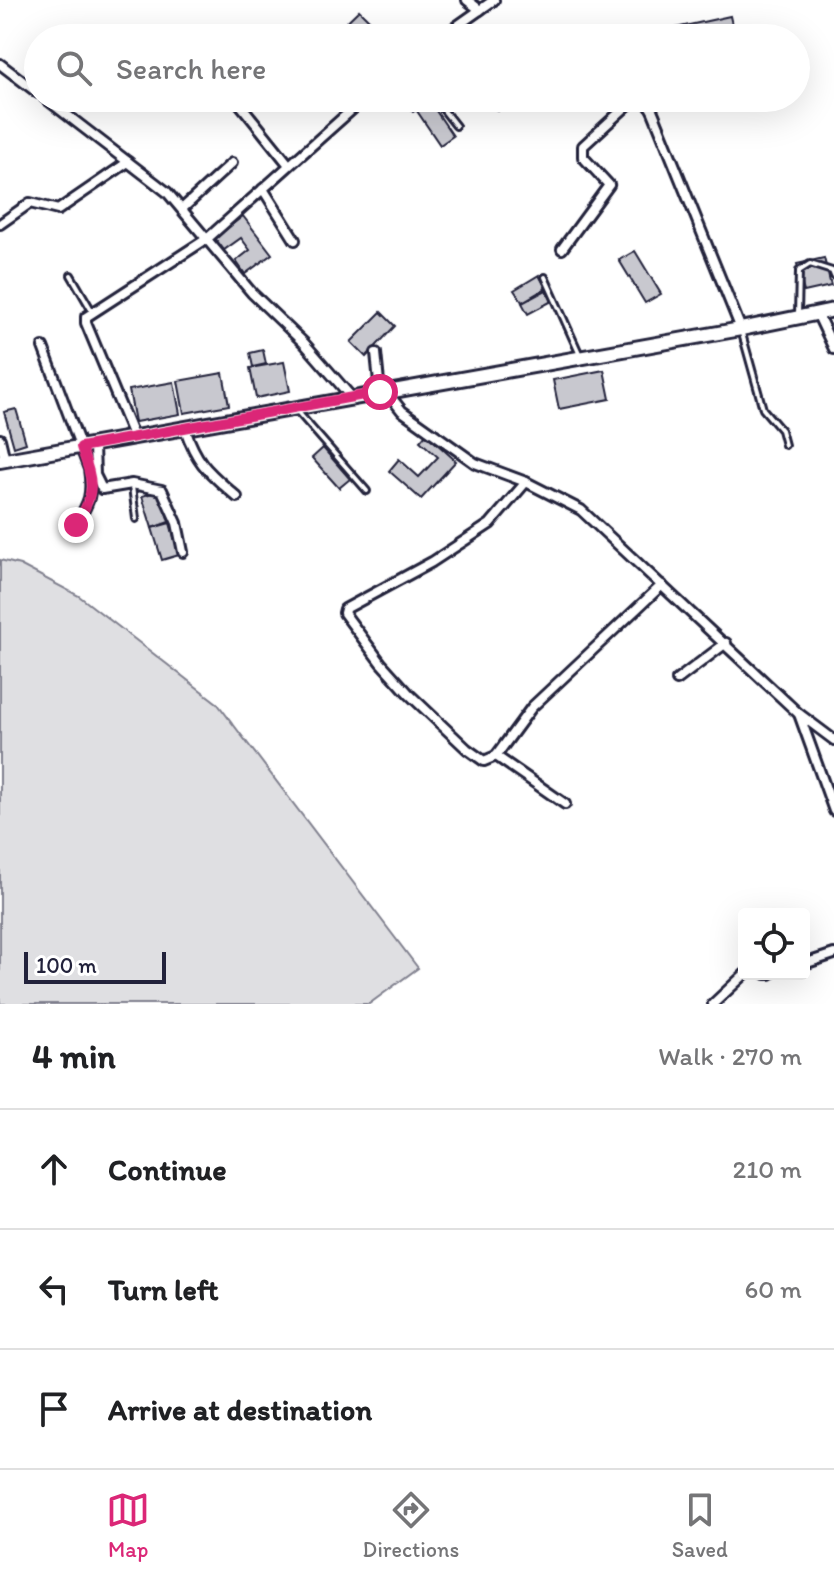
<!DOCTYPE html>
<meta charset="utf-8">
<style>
:root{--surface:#fff;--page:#f6f6f6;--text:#202124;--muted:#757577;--line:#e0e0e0;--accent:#db2777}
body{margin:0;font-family:Itim,sans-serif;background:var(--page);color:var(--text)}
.controls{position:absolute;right:24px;bottom:24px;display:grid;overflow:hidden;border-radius:8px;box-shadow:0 8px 32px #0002}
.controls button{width:72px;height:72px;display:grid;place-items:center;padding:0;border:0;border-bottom:2px solid var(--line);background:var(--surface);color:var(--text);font:40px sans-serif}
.scale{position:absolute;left:24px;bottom:20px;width:142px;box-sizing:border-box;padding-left:8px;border:4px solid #22223b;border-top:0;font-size:22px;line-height:28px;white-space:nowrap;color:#22223b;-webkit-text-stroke:6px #fff;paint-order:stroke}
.stop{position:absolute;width:24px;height:24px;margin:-18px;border:6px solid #db2777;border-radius:50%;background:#fff}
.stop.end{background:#db2777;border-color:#fff;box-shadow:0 2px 8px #0008}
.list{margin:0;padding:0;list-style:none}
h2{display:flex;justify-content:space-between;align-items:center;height:104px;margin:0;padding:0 32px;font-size:34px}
h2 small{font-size:26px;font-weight:400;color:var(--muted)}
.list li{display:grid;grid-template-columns:52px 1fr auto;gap:24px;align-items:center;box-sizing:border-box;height:120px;padding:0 32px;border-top:2px solid var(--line)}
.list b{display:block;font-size:30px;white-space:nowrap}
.list em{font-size:26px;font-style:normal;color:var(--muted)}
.icon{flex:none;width:44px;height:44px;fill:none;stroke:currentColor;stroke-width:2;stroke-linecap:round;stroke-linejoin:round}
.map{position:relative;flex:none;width:834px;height:1004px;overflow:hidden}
.search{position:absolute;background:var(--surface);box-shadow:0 8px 32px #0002;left:24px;right:24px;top:24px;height:88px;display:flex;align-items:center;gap:20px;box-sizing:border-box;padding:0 28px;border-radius:44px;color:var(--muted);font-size:30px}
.sheet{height:464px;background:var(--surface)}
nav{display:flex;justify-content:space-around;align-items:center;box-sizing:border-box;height:112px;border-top:2px solid var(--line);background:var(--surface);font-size:22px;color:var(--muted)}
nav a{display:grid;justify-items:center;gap:4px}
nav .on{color:var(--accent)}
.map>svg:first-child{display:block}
.green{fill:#dfdfe2;stroke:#80808e;stroke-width:2}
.building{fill:#c8c8cf;stroke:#22223b;stroke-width:2}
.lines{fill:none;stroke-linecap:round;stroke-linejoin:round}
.lane-casing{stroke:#22223b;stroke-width:10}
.street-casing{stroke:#22223b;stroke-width:14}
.secondary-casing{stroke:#22223b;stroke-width:18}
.lane{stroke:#fff;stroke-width:4}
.street{stroke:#fff;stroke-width:8}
.secondary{stroke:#fff;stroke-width:12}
.route{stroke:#db2777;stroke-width:10}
</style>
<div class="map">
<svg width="834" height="1004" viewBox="0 0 834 1004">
<rect width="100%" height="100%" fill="#fff"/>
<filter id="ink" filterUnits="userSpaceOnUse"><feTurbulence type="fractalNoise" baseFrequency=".0125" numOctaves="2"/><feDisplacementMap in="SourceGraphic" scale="16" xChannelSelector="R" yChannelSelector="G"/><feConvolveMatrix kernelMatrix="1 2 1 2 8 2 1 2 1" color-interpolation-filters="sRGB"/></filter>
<g filter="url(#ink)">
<polygon class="green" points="0,560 20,565 79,596 217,703 418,968 369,1004 0,1004"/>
<g class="building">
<polygon points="359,10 387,38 365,38 358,31 351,38 336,38 333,35"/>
<polygon points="730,16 735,38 673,38 671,29"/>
<polygon points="402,98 425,98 428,102 413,112"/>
<polygon points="430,102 453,136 440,145 417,111"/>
<polygon points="243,216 272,254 245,274 236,261 250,250 241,238 224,250 215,238"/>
<polygon points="635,251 661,294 645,303 619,260"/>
<polygon points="824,258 831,286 804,292 797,264"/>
<polygon points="539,275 546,288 522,302 514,290"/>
<polygon points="546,290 552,301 528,314 522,303"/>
<polygon points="381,312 395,326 366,357 351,342"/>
<polygon points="263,350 266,364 253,367 250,353"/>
<polygon points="284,362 290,391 256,398 250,368"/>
<polygon points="604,370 610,399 559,409 553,380"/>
<polygon points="223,373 229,405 184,413 178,381"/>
<polygon points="174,382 180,414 135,422 129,390"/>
<polygon points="16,409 26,443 14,447 4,412"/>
<polygon points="426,434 456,461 421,499 389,471 399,459 419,477 438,457 420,441"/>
<polygon points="323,448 350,479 339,488 312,458"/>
<polygon points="160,491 169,522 152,528 142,496"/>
<polygon points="170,523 179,555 162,560 152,528"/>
</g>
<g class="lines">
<g class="lane-casing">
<g id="lane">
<polyline points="434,98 456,126"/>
<polyline points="492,98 498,106"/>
<polyline points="71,275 92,311"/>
<polyline points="545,277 580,355"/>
<polyline points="798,315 799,271 810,264 832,271 834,276"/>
<polyline points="741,330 763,409 781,430 785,445"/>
<polyline points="297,411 367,491"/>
<polyline points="132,486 136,519"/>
</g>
</g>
<g class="street-casing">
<g id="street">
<polyline points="467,0 480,10"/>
<polyline points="440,38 494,0"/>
<polyline points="0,64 38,93"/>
<polyline points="45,98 167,192 252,293 304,343 353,399"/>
<polyline points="240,104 289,165"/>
<polyline points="263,189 295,240"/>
<polyline points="183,208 232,163"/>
<polyline points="0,224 30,203 58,210 128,162"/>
<path d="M562,249l47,-64 -26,-28v-11l48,-44 7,-4c9,3 11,6 15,14l88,217"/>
<polyline points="817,313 834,349"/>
<path d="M43,347l46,122c4,27 0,33 -13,56"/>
<polyline points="376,353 380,392"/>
<polyline points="387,392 402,411 475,463 526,482 581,510 798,713 834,740"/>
<path d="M185,429c13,37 24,43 52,68"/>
<polyline points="134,438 86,323 86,317 208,238 365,98"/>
<polyline points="0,439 5,460"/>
<polyline points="94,446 95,475 102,489 132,484 162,490 177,523 183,552"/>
<polyline points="526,482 490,524 432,562 345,609 344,613 381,663 409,694 467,749 484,761 496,756 532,707 662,585"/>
<polyline points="677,680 726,643"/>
<polyline points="799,714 834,811"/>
<polyline points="496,756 565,804"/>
<polyline points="804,964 834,954"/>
<polyline points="766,974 770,974"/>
<polyline points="713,1004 745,974"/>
</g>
</g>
<g class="secondary-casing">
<polyline id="secondary" points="0,461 741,329 834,310"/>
</g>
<use href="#lane" class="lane"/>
<use href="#street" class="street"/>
<use href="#secondary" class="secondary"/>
</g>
</g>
<g class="lines" filter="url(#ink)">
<path class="route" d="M76,525c20,-35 18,-40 5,-78l299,-55"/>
</g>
</svg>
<div class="controls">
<button><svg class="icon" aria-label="locate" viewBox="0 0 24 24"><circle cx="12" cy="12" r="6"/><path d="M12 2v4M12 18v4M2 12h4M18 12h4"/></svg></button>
</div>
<div class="scale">100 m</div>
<div class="stop" style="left:380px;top:392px"></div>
<div class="stop end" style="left:76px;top:525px"></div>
<div class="search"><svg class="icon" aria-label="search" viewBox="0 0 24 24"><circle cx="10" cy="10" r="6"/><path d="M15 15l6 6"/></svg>Search here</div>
</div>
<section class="sheet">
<h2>4 min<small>Walk · 270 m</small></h2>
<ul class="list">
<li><svg class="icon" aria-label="ahead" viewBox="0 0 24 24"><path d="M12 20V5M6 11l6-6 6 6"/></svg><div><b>Continue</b></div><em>210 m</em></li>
<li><svg class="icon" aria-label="left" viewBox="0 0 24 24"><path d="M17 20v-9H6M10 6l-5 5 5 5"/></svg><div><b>Turn left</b></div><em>60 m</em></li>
<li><svg class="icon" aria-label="arrive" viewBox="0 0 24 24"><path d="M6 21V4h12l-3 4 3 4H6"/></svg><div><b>Arrive at destination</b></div></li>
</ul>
</section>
<nav>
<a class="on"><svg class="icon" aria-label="map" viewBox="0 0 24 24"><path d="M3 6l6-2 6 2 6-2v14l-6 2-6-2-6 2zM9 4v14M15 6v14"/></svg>Map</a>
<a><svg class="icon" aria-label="directions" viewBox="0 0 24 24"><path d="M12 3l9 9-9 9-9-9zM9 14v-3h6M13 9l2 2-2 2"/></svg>Directions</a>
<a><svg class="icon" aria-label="saved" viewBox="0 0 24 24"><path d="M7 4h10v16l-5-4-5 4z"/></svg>Saved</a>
</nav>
